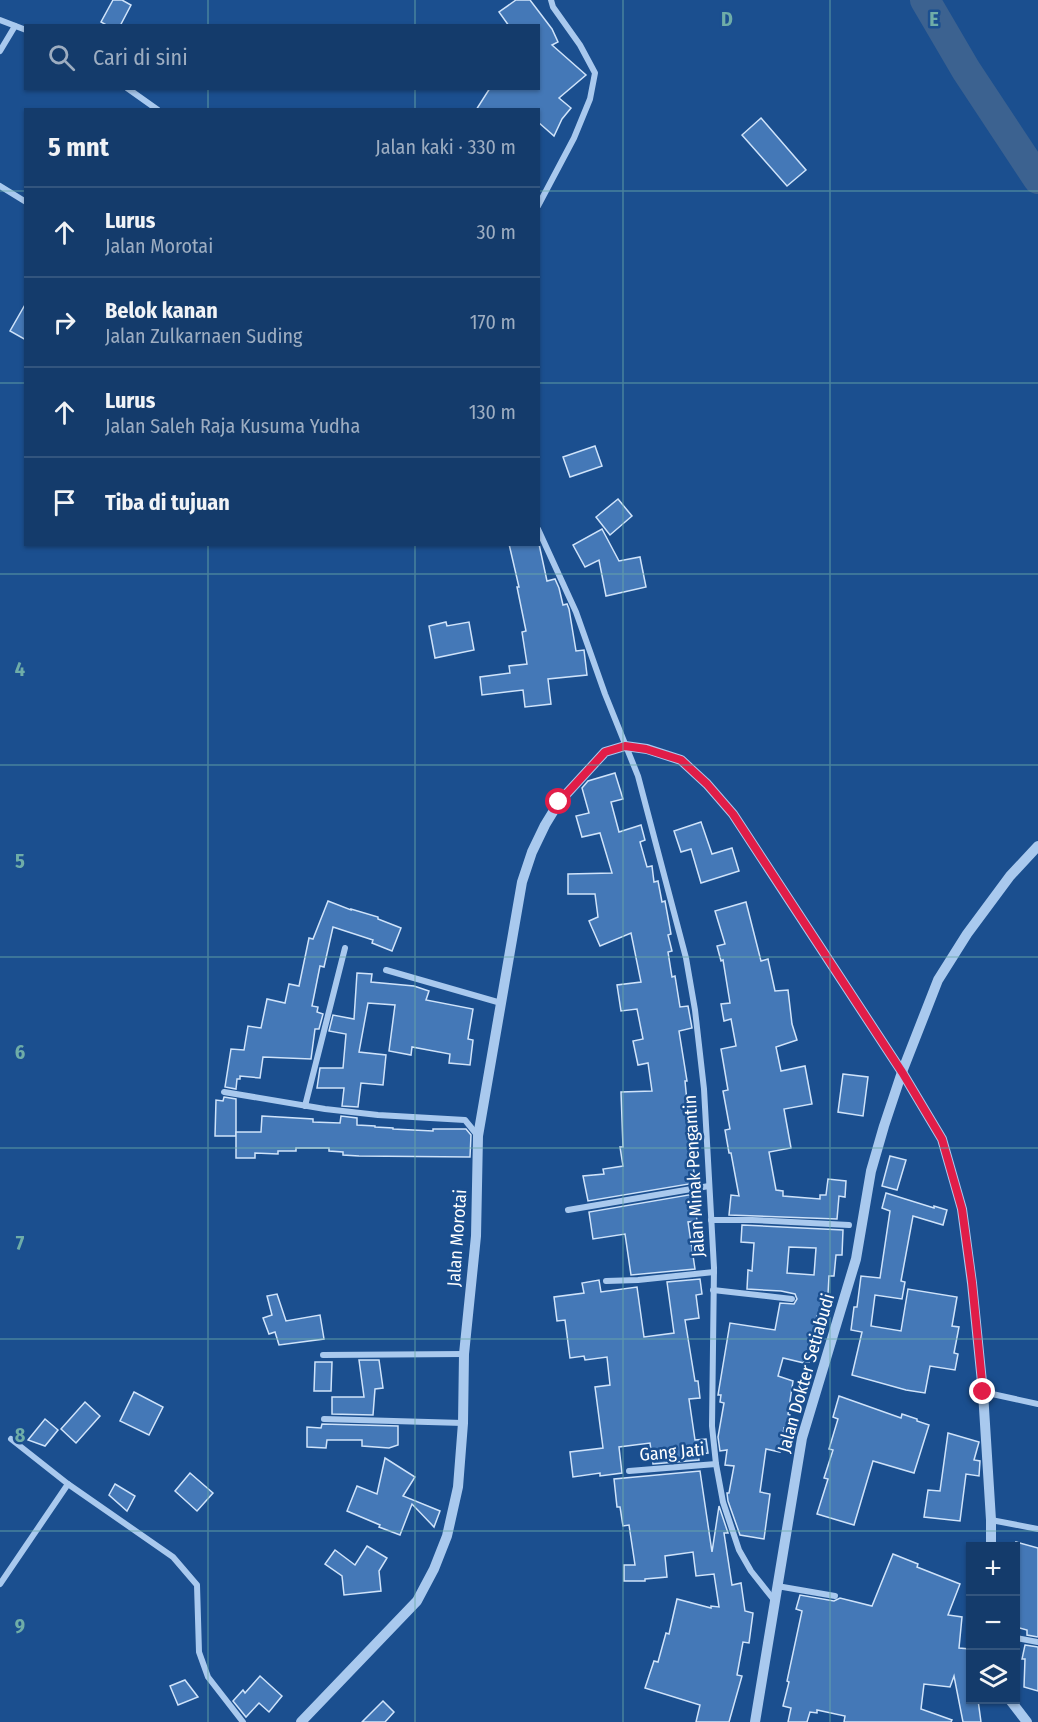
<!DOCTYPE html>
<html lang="id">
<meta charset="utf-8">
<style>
:root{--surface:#143b6b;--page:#214673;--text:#f1f3f6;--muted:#9dadc1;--line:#33557e}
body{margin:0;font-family:"Fira Sans Condensed",sans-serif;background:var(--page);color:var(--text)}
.controls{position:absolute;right:18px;bottom:18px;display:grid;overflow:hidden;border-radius:0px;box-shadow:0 2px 4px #0004}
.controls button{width:54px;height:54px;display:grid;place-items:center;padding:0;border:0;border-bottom:2px solid var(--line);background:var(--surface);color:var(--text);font:30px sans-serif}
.stop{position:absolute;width:18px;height:18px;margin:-14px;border:4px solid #e11d48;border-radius:50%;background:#fff}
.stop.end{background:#e11d48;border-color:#fff;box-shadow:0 2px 6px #0008}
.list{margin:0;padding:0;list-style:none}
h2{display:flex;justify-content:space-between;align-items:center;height:78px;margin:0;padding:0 24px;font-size:26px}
h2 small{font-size:20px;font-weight:400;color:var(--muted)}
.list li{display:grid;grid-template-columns:39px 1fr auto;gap:18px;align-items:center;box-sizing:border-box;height:90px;padding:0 24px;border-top:2px solid var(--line)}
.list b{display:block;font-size:22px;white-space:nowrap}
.list p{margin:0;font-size:20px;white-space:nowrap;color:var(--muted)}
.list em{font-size:20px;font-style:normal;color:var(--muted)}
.icon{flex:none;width:33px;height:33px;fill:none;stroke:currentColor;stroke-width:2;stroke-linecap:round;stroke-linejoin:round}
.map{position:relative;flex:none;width:1038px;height:1722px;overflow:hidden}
.search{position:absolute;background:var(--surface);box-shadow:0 2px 4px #0004;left:24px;top:24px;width:516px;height:66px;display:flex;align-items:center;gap:15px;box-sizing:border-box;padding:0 21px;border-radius:0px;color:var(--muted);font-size:22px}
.panel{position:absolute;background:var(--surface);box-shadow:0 2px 4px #0004;left:24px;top:108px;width:516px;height:438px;border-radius:0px}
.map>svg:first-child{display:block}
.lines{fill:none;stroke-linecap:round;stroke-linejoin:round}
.river{stroke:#3c6290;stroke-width:30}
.building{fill:#4478b7;stroke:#cfe3fa;stroke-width:1.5;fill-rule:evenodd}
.minor{stroke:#a9c9ee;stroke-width:6}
.tertiary{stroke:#a9c9ee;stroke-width:10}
.route{stroke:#e11d48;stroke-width:8}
.grid{fill:none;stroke:#6fada8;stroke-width:1.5;stroke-opacity:0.55}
.labels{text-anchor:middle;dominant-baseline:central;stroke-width:5;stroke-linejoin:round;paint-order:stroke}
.street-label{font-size:18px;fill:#fff;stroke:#1b4f8f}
.grid-label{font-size:20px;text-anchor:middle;font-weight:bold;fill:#6fada8;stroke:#1b4f8f;stroke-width:5;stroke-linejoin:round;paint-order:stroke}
</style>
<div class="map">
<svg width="1038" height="1722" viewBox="0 0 1038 1722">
<rect width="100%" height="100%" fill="#1b4f8f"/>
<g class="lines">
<polyline class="river" points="925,0 966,70 1038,179"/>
</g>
<g class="building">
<polygon points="113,0 122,0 131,5 120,26 108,26 101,22"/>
<polygon points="516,0 530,0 552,29 558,42 552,45 586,75 559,98 571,108 562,119 554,136 538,122 538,110 476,110 490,88 538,88 538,26 509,26 499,12"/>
<polygon points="761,118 806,170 787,186 742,135"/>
<polygon points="26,303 26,340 10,331"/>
<polygon points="595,446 602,466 570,477 563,457"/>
<polygon points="618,499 632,516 610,535 596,517"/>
<polygon points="602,529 619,561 640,557 646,587 606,596 599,560 585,567 573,545"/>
<polygon points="509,544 539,544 547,581 555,579 559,588 563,605 567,604 569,609 576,651 584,650 587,675 548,679 551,704 525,707 523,690 482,695 480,677 510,673 509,666 527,664 522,632 526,631 517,587 519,587"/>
<polygon points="446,622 447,626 469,622 474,650 435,658 429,626"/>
<polygon points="615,773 623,799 611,802 619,832 641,825 645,840 640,842 647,867 652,866 654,882 658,881 662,902 665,901 671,934 668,935 672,951 668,952 672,977 675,976 680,1007 688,1006 692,1028 679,1031 687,1081 685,1081 695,1183 588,1201 583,1176 604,1174 603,1169 623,1166 620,1147 623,1147 621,1092 652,1091 648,1063 638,1065 633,1041 643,1039 637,1009 621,1011 617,985 641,982 631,933 600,946 589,921 598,917 595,894 568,894 568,874 612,873 600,833 582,837 576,816 589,813 582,788 588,781"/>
<polygon points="701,822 712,854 732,848 739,871 701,883 691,849 681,852 674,831"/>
<polygon points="328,901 351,910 351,909 378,917 378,919 401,928 392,951 372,943 373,940 333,927 324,967 320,966 312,1006 318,1007 317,1012 323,1014 319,1029 315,1029 311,1059 263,1057 260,1078 240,1076 240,1079 237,1079 236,1089 225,1087 231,1049 244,1050 248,1026 261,1028 267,999 285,1003 289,984 299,986 309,938 313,939"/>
<polygon points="746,902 761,961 768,959 775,991 788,990 792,1024 797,1040 776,1047 781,1071 805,1066 812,1104 784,1109 791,1148 769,1152 776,1190 783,1191 783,1196 820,1199 820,1195 826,1195 828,1179 846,1181 845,1197 839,1196 837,1219 729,1215 731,1195 739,1196 731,1153 729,1153 725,1130 730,1129 723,1091 728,1090 721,1049 736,1046 731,1019 724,1021 721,1004 730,1003 723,960 721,961 717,946 725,944 715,911"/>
<polygon points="357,973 372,974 371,982 414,986 429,991 426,1000 473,1009 468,1039 473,1040 470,1065 449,1063 450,1054 412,1047 411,1055 389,1051 395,1005 368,1003 359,1052 386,1055 383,1085 361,1083 358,1107 342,1106 344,1088 317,1088 320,1068 343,1068 346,1034 329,1031 333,1015 354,1019"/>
<polygon points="843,1074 868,1077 863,1116 838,1112"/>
<polygon points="224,1097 236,1099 236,1136 215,1136 216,1100 223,1101"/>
<polygon points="262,1116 313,1119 313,1122 340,1123 341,1116 357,1118 357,1125 375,1126 375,1127 393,1128 393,1129 433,1131 433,1129 466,1129 471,1135 470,1157 359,1156 343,1155 343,1152 329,1151 329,1148 296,1148 296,1151 278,1151 278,1154 255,1153 255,1158 236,1158 236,1132 261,1132"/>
<polygon points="890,1156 906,1160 897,1190 882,1186"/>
<polygon points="886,1193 934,1208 934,1206 947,1210 943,1225 913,1216 901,1281 905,1282 902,1299 875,1295 871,1326 901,1331 908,1289 957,1297 952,1326 959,1327 954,1353 958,1354 955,1370 930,1366 925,1393 906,1390 852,1375 862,1332 851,1330 854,1307 857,1307 861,1276 880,1278 890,1211 882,1208"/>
<polygon points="694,1194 697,1221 688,1222 695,1269 631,1275 625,1234 593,1239 589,1212"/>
<path d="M742,1225l101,5 -1,25h-6l-2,21h-5l-1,18h-4l-4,22h-3l-8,46h-5v1l-21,-5 -5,18 15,5 -5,33 2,1 -2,14 -4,-1 -4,24 -14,-3 -6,43 10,2 -6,45 -24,-4 -12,-34 -1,-8h2l5,-27 -9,-1 2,-15 -7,1 -2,-14 6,-34 -4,-1 1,-7h-3l12,-72 45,7 5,-27 14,1 3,-5 -2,-5 -14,-3 -34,-2 1,-19 4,1 2,-28 -13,-1zM789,1247l27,1 -2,27 -27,-2z"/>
<polygon points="700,1279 702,1294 696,1295 699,1318 685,1320 695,1381 698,1381 700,1398 689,1399 695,1440 706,1439 708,1453 698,1454 699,1460 653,1464 650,1443 619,1447 622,1473 600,1476 600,1473 573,1477 570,1452 603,1448 595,1387 610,1385 607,1357 585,1360 584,1356 570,1358 565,1320 557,1321 554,1297 584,1293 582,1283 599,1280 601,1292 637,1287 644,1337 674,1333 667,1282"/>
<polygon points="277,1294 286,1321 320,1315 324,1339 279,1345 275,1332 269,1334 263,1318 272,1315 267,1296"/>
<polygon points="359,1360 379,1360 383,1388 375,1389 373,1415 332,1414 332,1397 364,1397"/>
<polygon points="315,1362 332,1362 331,1391 314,1391"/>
<polygon points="134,1392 163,1407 149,1435 120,1421"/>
<polygon points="839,1396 901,1418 902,1414 917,1419 917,1421 929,1425 914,1473 873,1461 854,1525 817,1514 828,1479 824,1478 833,1450 829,1449 838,1419 833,1417"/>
<polygon points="85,1402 100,1416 76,1443 61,1429"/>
<polygon points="45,1419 58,1430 45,1446 28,1440"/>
<polygon points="322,1424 398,1426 398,1445 389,1448 362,1446 362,1440 327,1440 326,1448 307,1447 307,1427 321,1428"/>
<polygon points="948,1433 979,1442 974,1460 980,1461 979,1476 966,1474 960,1521 924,1517 928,1490 940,1491"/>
<polygon points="385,1458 415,1477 403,1496 440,1511 434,1527 412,1504 400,1535 379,1527 380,1525 347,1511 357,1486 377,1494"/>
<polygon points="700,1471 712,1552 719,1506 728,1533 724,1533 732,1585 741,1583 745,1611 753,1613 749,1643 743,1642 737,1675 742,1676 729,1722 696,1722 700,1705 645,1688 654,1661 658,1662 666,1633 669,1634 677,1599 711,1608 711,1606 719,1607 714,1574 696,1576 693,1552 665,1556 667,1577 645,1579 645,1581 624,1581 624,1565 635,1565 629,1525 623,1526 620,1507 617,1507 614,1479"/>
<polygon points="190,1473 213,1493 197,1511 175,1491"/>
<polygon points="115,1484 135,1496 127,1511 109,1495"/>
<polygon points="1016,1542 1038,1548 1038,1637 1027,1635 1027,1630 1016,1627 1016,1604 1019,1590 1016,1589 1016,1574 1018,1561 1016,1560"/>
<polygon points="367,1546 387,1558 379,1571 381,1591 344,1595 342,1576 325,1564 335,1550 355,1565"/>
<polygon points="893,1554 918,1564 917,1567 960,1584 948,1615 962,1617 959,1648 970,1649 970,1700 978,1700 981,1722 963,1722 954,1676 950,1687 924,1684 921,1709 952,1720 951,1722 844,1722 845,1716 817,1710 817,1713 810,1712 807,1722 788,1722 791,1708 783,1706 789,1682 787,1681 802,1611 796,1609 800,1595 834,1601 840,1598 872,1606"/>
<polygon points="1025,1645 1038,1647 1038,1691 1024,1687 1025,1659 1022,1659"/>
<polygon points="260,1676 282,1696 269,1712 259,1703 246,1717 233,1701 243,1690 245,1693"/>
<polygon points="185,1680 198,1697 178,1705 170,1686"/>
<polygon points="383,1701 394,1712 385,1722 362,1722"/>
</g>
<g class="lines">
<g class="minor">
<polyline points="0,20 26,30"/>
<polyline points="0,51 15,26"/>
<polyline points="127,88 158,110"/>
<polyline points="0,186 26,202"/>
<polyline points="538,206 574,138 590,99 595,73 580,45 553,7 551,0"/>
<polyline points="538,529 576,612 605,694 638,776 686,958 695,1010 704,1089 714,1268 712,1426 716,1464 723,1502 739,1550 751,1571 774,1600"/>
<polyline points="386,970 501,1003"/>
<polyline points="224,1092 325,1109 378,1115 465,1120 478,1136"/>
<polyline points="305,1106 345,948"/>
<polyline points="568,1210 709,1186"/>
<polyline points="711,1220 752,1220 849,1225"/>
<polyline points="606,1281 638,1280 714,1272"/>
<polyline points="713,1290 792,1299"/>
<polyline points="323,1355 464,1354"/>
<polyline points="983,1392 1038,1404"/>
<polyline points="324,1419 463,1423"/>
<polyline points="11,1439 68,1484 173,1557 197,1585 199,1652 208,1677 243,1722"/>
<polyline points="629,1471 716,1464"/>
<polyline points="991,1520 1038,1529"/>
<polyline points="0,1584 68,1484"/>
<polyline points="777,1586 835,1596"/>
<polyline points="1016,1638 1038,1642"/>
</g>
<g class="tertiary">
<polyline points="1010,1700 1027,1722"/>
<polyline points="301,1722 417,1601 434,1569 447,1536 458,1487 463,1423 464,1354 476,1236 478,1136 522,882 532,852 545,825 559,802 605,752 625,746 647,749 681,760 707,784 733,814 902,1072 942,1139 962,1209 972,1283 983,1392 991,1520 991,1546"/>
<polyline points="755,1722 802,1438 856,1259 871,1171 884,1126 902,1072 938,980 967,934 1010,876 1038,846"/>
</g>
</g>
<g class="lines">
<polyline class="route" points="559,802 605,752 625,746 646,749 681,760 707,784 733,814 902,1072 942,1139 962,1209 972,1282 983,1392"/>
</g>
<path class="grid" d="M208,0v26M415,0v26M623,0v1722M830,0v1722M208,88v22M415,88v22M0,191h26M538,191h500M0,383h26M538,383h500M208,544v1178M415,544v1178M0,574h1038M0,765h1038M0,957h1038M0,1148h1038M0,1339h1038M0,1531h1038"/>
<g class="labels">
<g class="street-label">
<text transform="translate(694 1176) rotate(-93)">Jalan Minak Pengantin</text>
<text transform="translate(457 1238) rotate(-86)">Jalan Morotai</text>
<text transform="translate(806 1373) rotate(-74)">Jalan Dokter Setiabudi</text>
<text transform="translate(672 1452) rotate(-5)">Gang Jati</text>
</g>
</g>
<g class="grid-label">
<text x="727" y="26">D</text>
<text x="934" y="26">E</text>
<text x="20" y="676">4</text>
<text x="20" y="868">5</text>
<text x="20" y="1059">6</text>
<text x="20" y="1250">7</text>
<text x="20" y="1442">8</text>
<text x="20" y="1633">9</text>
</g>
</svg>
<div class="controls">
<button>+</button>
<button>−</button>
<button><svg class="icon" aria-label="layers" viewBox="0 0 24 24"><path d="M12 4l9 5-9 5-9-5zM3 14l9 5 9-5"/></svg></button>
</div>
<div class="stop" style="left:559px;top:802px"></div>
<div class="stop end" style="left:983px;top:1392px"></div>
<div class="search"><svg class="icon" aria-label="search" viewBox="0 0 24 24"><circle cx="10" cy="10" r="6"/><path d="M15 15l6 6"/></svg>Cari di sini</div>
<section class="panel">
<h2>5 mnt<small>Jalan kaki · 330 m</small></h2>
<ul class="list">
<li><svg class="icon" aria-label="ahead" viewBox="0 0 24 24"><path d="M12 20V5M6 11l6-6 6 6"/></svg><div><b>Lurus</b><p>Jalan Morotai</p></div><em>30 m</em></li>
<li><svg class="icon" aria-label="right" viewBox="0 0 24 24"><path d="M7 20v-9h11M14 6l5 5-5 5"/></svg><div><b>Belok kanan</b><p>Jalan Zulkarnaen Suding</p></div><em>170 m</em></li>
<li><svg class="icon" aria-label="ahead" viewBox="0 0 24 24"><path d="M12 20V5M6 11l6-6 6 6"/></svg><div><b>Lurus</b><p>Jalan Saleh Raja Kusuma Yudha</p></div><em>130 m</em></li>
<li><svg class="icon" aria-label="arrive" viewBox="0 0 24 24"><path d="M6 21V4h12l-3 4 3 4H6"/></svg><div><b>Tiba di tujuan</b></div></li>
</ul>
</section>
</div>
